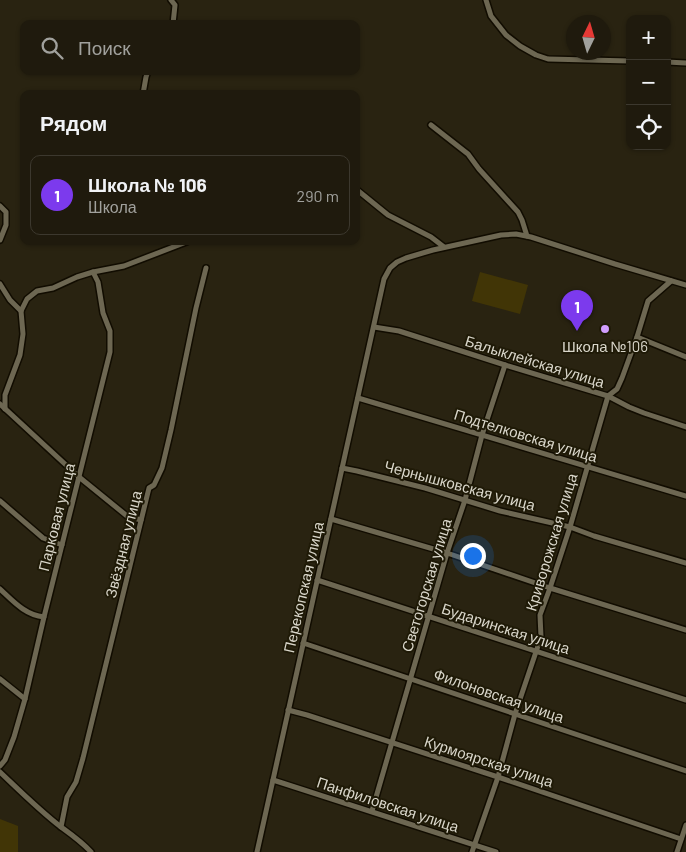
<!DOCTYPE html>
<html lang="ru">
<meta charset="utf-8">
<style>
:root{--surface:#1f1a0d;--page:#272316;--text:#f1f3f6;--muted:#a1a19d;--line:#3c382e;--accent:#7c3aed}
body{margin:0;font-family:Barlow,sans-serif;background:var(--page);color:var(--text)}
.controls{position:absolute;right:15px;top:15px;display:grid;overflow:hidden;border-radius:10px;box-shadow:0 1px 4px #0004}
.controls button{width:45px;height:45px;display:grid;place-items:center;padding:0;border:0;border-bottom:1px solid var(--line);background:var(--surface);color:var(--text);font:25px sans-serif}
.compass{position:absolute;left:566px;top:15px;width:45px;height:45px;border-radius:50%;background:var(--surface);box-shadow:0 1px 4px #0004;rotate:5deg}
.you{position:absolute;left:472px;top:555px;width:18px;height:18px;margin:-12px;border:4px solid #fff;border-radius:50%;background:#1a73e8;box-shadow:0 0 0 8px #1a73e833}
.badge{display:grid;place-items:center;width:32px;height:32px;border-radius:50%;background:var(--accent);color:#fff;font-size:16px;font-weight:700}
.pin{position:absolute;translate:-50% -41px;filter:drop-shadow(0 1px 2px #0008)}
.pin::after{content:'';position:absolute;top:26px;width:18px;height:15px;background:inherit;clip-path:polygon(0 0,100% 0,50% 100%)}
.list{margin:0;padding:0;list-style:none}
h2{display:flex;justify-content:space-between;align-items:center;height:65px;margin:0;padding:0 20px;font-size:21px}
h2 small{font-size:16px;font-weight:400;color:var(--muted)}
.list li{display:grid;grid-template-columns:32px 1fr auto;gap:15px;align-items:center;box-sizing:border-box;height:80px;margin:0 10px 10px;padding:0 10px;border:1px solid var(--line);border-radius:10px}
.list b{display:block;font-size:19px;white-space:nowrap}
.list p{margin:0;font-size:16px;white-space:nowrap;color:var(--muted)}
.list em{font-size:16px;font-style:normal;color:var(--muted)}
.icon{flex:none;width:28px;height:28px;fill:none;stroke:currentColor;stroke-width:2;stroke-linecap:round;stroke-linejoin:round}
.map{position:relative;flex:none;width:686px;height:852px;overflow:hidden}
.search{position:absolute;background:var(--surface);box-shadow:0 1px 4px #0004;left:20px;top:20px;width:340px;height:55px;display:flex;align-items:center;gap:12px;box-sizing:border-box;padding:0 18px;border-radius:10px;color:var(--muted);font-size:19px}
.panel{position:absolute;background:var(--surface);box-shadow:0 1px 4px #0004;left:20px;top:90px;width:340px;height:155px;border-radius:10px}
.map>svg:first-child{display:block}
.green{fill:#413506}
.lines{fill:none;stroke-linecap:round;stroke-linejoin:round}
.street-casing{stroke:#110c00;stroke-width:8}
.street{stroke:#6d6752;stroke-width:5}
.poi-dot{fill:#d19dfe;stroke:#1f1a07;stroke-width:2}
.labels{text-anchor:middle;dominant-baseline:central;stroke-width:4;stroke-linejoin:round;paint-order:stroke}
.poi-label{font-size:15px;fill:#d9d6ca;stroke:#1f1a07}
.street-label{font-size:15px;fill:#d9d6ca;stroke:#1f1a07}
</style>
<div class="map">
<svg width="686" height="852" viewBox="0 0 686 852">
<rect width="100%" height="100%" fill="#292311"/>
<g class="green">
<polygon points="480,272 528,285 520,314 472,301"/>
<polygon points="0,819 18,826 18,852 0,852"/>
</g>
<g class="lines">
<g class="street-casing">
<g id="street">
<polyline points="171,0 175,5 173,24"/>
<polyline points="486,0 491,16 506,35 520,46 536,55 548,59 630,61"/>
<polyline points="667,62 686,63"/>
<polyline points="143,94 146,77 148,71"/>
<polyline points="431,125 468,154 479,169 518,212 522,220 527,236"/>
<polyline points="356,189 388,215 431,237 444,247"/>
<polyline points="0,206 6,212 6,225 0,240"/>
<polyline points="0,284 10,300 21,311"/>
<polyline points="374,327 399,331 505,365 608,396 629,407 644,413 686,427"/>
<polyline points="637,337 686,357"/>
<polyline points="358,398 686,496"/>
<polyline points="0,404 79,477 127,516 141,520"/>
<polyline points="5,409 5,395 20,355 23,334 21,311 27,299 37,291 53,288 77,277 93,272 124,266 189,241"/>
<polyline points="342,468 357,471 425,488 500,511 570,527 594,536 686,563"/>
<polyline points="0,501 43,538 62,545"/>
<polyline points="331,519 447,553 550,588 686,630"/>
<polyline points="317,580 686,700"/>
<path d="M0,589c13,12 25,26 44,28"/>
<polyline points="303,643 686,771"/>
<polyline points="0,679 25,699"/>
<polyline points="288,710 307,715 498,777 681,839"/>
<polyline points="0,766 5,760 14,737 25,699 44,617 110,352 110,331 103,313 98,282 93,272"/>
<path d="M0,772c20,19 39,38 61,55 11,8 21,15 30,25"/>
<polyline points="273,780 496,852"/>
<polyline points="372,811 447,553 465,500 482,435 505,365"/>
<polyline points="61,827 67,797 76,782 83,758 149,488 154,485 162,468 171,430 196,308 206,268"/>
<polyline points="257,852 384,279 390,268 397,262 406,258 433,250 501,235 516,234 531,237 615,264 686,285"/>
<polyline points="472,852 498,777 515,714 541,637 540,615 550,588 570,527 608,396 617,389 622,378 637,337 648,301 671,281"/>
<polyline points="677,852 686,825"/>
</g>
</g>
<use href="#street" class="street"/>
</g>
<circle class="poi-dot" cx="605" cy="329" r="5"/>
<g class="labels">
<g class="poi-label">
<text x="605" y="346">Школа №106</text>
</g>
<g class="street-label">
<text transform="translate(535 361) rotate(17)">Балыклейская улица</text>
<text transform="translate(526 435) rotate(17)">Подтелковская улица</text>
<text transform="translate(460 485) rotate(15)">Чернышковская улица</text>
<text transform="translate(56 517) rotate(-76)">Парковая улица</text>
<text transform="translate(551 542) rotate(-73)">Криворожская улица</text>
<text transform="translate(123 544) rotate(-76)">Звёздная улица</text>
<text transform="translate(426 585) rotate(-73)">Светогорская улица</text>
<text transform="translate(303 587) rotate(-77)">Перекопская улица</text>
<text transform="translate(506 628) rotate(18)">Бударинская улица</text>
<text transform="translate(499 695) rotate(19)">Филоновская улица</text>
<text transform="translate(489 761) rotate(18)">Курмоярская улица</text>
<text transform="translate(388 804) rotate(18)">Панфиловская улица</text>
</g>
</g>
</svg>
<div class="controls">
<button>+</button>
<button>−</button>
<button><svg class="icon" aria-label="locate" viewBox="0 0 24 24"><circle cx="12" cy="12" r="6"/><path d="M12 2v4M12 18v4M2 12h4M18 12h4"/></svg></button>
</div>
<svg class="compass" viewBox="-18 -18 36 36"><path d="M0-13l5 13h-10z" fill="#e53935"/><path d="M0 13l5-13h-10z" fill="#a1a19d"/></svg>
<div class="you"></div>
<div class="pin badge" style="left:577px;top:331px">1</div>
<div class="search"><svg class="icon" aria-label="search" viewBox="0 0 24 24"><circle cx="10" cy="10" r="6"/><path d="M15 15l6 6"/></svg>Поиск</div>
<section class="panel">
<h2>Рядом<small></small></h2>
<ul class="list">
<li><span class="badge">1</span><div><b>Школа № 106</b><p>Школа</p></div><em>290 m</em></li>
</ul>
</section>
</div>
